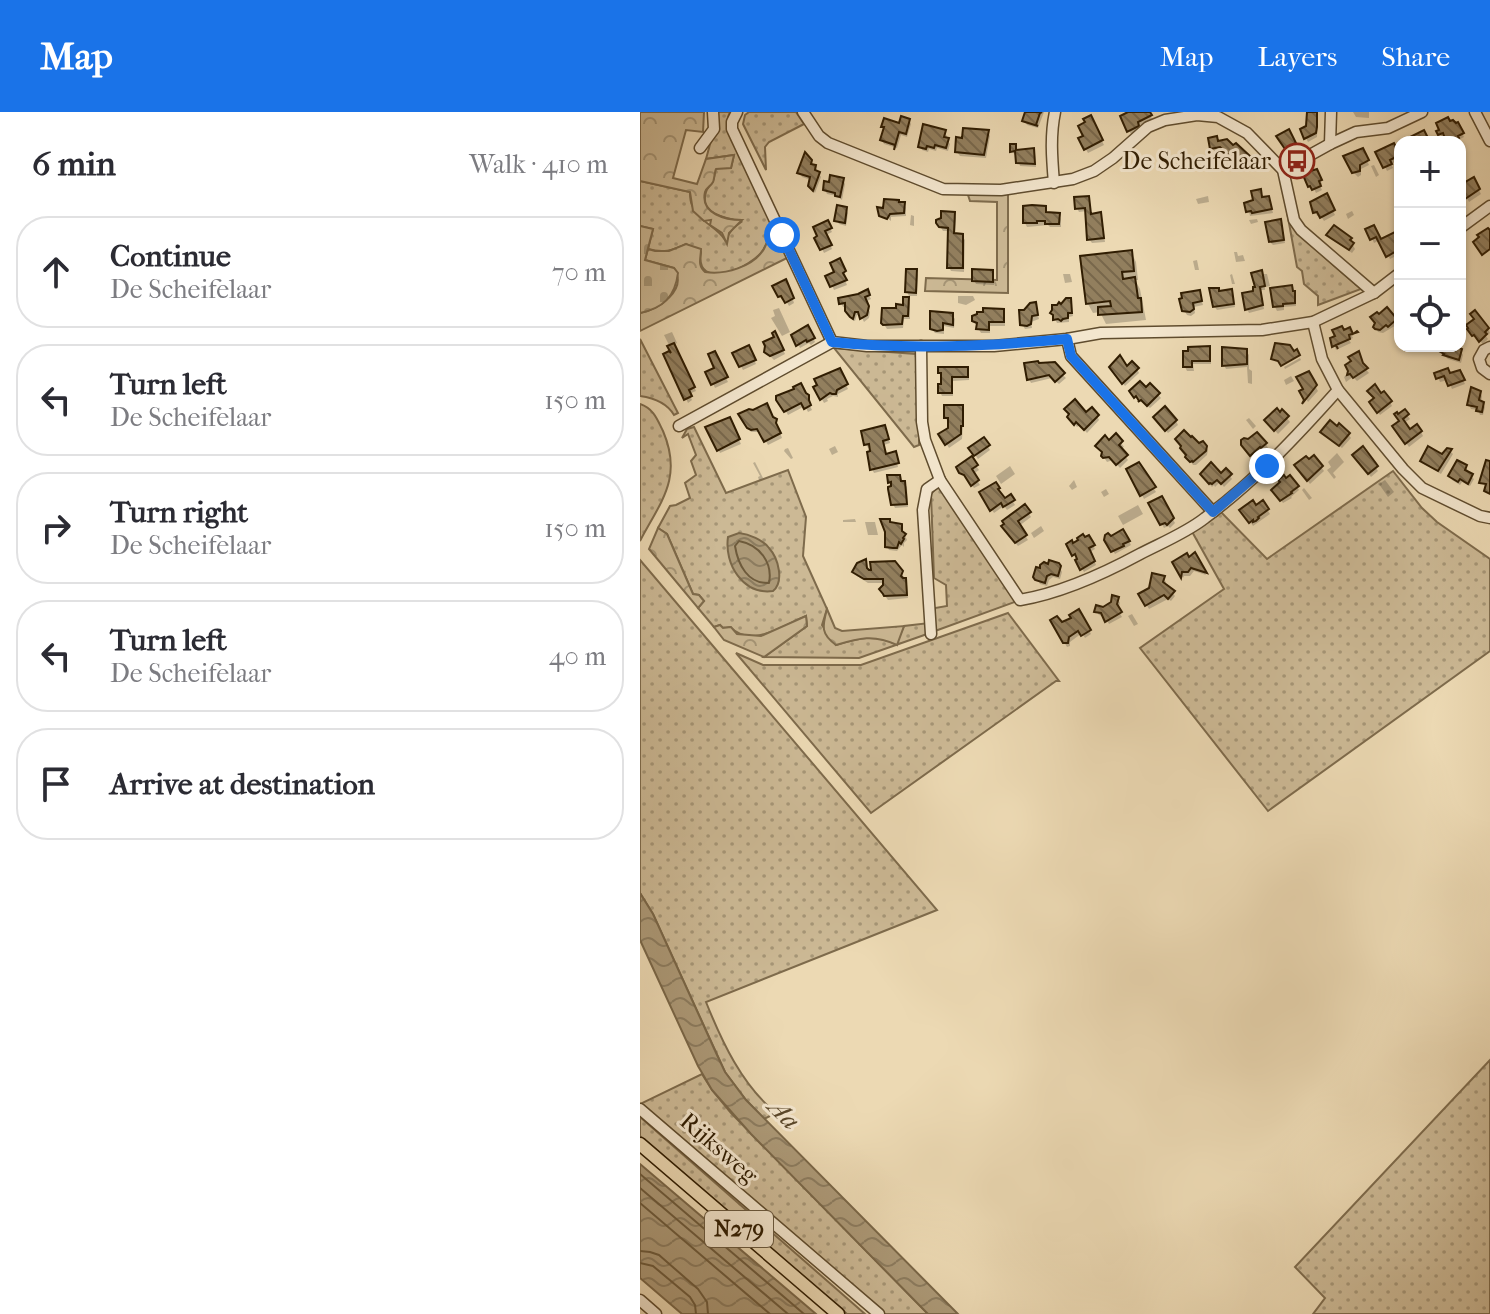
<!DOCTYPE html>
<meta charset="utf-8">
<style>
:root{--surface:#fff;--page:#f2f2f3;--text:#2b2b33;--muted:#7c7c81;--line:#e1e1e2;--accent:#1a73e8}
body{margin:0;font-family:"IM FELL French Canon",serif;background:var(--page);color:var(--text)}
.controls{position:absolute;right:24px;top:24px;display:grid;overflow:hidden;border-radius:16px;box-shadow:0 2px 6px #0004}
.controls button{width:72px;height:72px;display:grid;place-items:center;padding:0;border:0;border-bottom:2px solid var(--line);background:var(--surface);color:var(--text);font:40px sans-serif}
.stop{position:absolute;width:24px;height:24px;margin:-18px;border:6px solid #1a73e8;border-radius:50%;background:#fff}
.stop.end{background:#1a73e8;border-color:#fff;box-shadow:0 2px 8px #0008}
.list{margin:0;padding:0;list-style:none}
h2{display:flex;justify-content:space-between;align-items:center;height:104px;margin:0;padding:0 32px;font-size:34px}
h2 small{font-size:26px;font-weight:400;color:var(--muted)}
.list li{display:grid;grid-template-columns:52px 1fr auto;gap:24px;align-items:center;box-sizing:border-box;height:112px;margin:0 16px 16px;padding:0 16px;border:2px solid var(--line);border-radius:32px}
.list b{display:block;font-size:30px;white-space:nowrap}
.list p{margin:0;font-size:26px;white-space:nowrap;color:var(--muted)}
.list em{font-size:26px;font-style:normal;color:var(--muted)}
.icon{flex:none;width:44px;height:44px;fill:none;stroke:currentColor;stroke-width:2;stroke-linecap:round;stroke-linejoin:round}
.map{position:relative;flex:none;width:850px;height:1202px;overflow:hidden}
header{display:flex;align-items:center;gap:48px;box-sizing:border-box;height:112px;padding:0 40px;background:var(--accent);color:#fff}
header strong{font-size:38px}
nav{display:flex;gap:44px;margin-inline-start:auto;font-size:28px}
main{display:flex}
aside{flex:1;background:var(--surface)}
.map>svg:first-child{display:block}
.grass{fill:url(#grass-dots);stroke:#7e6b4c;stroke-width:2}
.forest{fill:url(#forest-crowns);stroke:#7e6b4c;stroke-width:2}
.cemetery{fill:url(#cemetery-stones);stroke:#7e6b4c;stroke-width:2}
.water{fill:url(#water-waves);stroke:#7a6748;stroke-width:2}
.shadow{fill:#0003}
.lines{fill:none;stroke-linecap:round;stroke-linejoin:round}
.shore{stroke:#6e5b3c;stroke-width:2}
.building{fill:url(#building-back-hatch);stroke:#301d02;stroke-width:2}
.minor-casing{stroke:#5f4c2e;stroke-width:13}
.major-casing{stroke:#301d02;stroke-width:15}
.minor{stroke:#f3e6ce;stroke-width:10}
.major{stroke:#ecd9b3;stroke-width:12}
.route{stroke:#1a73e8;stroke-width:10}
.labels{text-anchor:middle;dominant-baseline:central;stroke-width:6;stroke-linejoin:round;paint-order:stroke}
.shield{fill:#f3e6ce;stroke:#6a593f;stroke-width:2}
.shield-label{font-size:22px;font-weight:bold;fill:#301d02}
.poi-label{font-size:24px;fill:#301d02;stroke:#f3e6ce;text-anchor:end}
.street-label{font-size:24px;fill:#301d02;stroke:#f3e6ce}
.water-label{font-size:26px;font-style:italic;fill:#5b482b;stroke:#f3e6ce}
</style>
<header>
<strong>Map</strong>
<nav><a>Map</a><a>Layers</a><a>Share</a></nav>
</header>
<main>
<aside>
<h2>6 min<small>Walk · 410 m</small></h2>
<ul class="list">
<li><svg class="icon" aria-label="ahead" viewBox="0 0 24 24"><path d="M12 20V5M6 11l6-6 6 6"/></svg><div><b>Continue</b><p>De Scheifelaar</p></div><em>70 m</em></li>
<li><svg class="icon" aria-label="left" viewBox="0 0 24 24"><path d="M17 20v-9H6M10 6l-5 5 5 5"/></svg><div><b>Turn left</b><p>De Scheifelaar</p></div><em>150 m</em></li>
<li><svg class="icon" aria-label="right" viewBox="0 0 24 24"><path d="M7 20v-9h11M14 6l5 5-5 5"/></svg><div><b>Turn right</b><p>De Scheifelaar</p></div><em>150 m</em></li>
<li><svg class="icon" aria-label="left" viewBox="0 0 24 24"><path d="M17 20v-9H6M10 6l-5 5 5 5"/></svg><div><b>Turn left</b><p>De Scheifelaar</p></div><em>40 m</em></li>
<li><svg class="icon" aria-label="arrive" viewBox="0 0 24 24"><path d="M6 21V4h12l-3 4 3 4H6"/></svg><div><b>Arrive at destination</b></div></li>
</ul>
</aside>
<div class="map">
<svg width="850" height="1202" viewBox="0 0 850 1202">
<defs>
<pattern id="grass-dots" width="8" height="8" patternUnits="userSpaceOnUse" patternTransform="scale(2)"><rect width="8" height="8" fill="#ccb995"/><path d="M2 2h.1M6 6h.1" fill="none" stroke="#a69677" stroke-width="1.8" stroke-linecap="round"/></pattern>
<pattern id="forest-crowns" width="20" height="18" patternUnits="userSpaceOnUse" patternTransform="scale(2)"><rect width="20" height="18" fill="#ccb995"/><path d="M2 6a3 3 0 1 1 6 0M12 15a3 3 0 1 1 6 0" fill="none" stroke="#a69677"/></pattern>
<pattern id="cemetery-stones" width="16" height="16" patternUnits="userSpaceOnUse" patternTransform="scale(2)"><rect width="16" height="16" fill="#ccb995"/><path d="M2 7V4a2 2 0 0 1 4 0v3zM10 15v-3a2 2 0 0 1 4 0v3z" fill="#a69677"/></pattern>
<pattern id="water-waves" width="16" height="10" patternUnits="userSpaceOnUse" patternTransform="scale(2)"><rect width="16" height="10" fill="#ac9977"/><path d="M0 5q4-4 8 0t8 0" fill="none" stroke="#8c7c5f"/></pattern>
<pattern id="building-back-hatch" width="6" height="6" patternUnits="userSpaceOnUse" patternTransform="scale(2)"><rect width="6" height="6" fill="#927f5e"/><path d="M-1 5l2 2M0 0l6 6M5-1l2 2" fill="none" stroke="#78674b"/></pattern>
</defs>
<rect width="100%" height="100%" fill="#ecd9b3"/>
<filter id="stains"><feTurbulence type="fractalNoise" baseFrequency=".0025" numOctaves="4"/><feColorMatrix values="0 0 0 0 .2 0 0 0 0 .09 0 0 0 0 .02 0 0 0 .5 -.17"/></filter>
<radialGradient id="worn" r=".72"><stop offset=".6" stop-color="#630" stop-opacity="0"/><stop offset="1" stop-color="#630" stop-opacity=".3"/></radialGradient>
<g class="grass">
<path d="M75,0h15l-2,5 2,12c9,21 19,42 29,62 4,9 12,19 12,29 0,9 -2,21 -8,30 -10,17 -69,43 -62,2l-15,-8c-13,7 -24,9 -38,5l5,-20 -13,-3v-45l50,11c0,4 0,9 2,13 6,17 25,21 33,35l8,-12 8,-6c-16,-5 -42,-7 -35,-30 1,-4 5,-7 7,-11 1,0 2,-12 3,-13h15l3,-13 -28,4 6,-22z"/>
<polygon points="109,0 156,0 164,12 129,30 125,35 126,58 103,12 105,3"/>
<path d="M647,100c17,31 48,54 74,77l-43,16v-9l-14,-12 -2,-13 -5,-4z"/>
<path d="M0,227l38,74 -4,2c-7,-12 -20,-17 -34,-19z"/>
<polygon points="194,236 276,242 279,252 279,333 274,335"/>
<path d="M0,292c14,5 17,15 23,27 20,47 -2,70 -23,110z"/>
<path d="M54,315l32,66 62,-23 18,47 -3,39 24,53 -5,16 14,20c23,-7 38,-11 60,-1l8,-18 25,-3 1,10 -71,25 -95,-1 43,-31 -1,-10c-23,9 -54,33 -76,11l-7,1 -3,-3 -6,2 -16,-19 6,-7 -5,-6 -6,-1 -26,-60 -9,-6 12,-22 6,-1 14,-7 -5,-15 11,-8 -5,-14 5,-6 -8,-21 -6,4 5,-9z"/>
<polygon points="753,359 782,396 797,410 850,447 850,539 628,699 500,536 584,477 550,416 577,396 627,447"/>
<polygon points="305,373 380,488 295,519 295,496 307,494 306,473 294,466 291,382 297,375"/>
<path d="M0,448l297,350 -231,92c16,40 36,83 70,111l-12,6 -18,-19 -21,-28 -72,-158 -13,-21z"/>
<polygon points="368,501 419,569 416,569 231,701 96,541 123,553 221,553"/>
<polygon points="850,948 850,1202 673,1202 685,1186 655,1155"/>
<polygon points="62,962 72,978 91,1001 288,1202 242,1202 0,992"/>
<polygon points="0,1005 225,1202 207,1202 0,1024"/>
</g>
<g class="forest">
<path d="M0,0h64l-1,20 -17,-2 -13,48 24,6 9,-25 28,-4 -3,13 -15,1c-1,1 -2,12 -3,13 -2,4 -7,6 -8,10 -5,22 21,28 37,28l-13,13 -2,11 -5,-11 -12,-8 1,-5 -7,1 -11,-10 -3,-19 -50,-11z"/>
<polygon points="368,77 368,181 285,179 286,166 357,168 357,90 330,89 327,80"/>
<path d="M131,104l20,40 -151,75v-18c19,-4 48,-23 34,-45l-29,-8 3,-11 7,2h14l17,-7 15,5c0,9 -4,16 4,23 20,3 48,-5 59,-23 6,-10 6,-22 7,-33z"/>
<polygon points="18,416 27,422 53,482 59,483 64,489 58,496 9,437"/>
<path d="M187,497l8,19 7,3 62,-5 -7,19c-23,-11 -38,-7 -61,0 -15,-11 -14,-18 -9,-36z"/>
<polygon points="166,504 167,514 124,545 84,528 74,515 80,513 83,516 91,515 97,522 121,524"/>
</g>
<path class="cemetery" d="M0,114l13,3 -8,31 29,8 4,5c-3,24 -15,35 -38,40z"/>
<g class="water">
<path d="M99,421c10,1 24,7 30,15 10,11 15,34 4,43 -30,4 -49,-27 -45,-54z"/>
<polygon points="0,781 13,802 77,943 85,960 106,988 318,1202 288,1202 111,1022 72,978 58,954 0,828"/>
<polygon points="0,1052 176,1202 42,1202 0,1166"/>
</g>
<g class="shadow">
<polygon points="386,0 404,0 398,16 387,13 385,9"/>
<polygon points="493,0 511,0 509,1 512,7 498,14 500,18 491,22 482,5"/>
<polygon points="713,0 729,0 729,6 716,5"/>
<polygon points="676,2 678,6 677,25 668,30 662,18 668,15"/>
<polygon points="450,6 464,33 448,41 440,27 445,25"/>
<polygon points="269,8 271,12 267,25 261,23 257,36 244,32 242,28"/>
<polygon points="810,11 817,12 824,25 818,28 819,30 808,30 806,24 802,26 799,20"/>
<polygon points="304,20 307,24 306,27 310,32 308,39 297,36 296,39 289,37 288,40 282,38 280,34"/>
<polygon points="348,20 350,24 346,46 320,44 317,40"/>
<polygon points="648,20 657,36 649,40 639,25"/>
<polygon points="579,31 593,35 608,46 610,49 603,57 583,38 575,40 572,36"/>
<polygon points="375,34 378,39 393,39 395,42 396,55 380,54 377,43 375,43 372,39"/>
<polygon points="753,34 760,47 751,52 753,56 747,59 738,41"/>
<polygon points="722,38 729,53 721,57 721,63 718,65 711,58"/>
<polygon points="171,50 181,65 175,81 170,74 171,68 162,65 160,61"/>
<polygon points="734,53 739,63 736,65 731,54"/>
<polygon points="676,59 682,72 680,74 682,78 676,81 674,77"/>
<polygon points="833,67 841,82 829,90 820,72"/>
<polygon points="203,68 205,72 202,88 197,84 187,82 185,78"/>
<polygon points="620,79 623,87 630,90 633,101 610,104 607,92 615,89"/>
<polygon points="568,84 569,90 558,92 556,87"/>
<polygon points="686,84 695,103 684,109 680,103 677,104 672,91"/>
<polygon points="448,86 450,90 451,103 460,102 462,106 465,130 452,131 449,127 447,99 439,100 437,96"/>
<polygon points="264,92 266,96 266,104 251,105 251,109 240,100"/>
<polygon points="405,96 407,100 418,103 421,107 421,115 410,115 408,113 387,115 385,111"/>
<polygon points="206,97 208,101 206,114 199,112 197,108"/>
<polygon points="712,99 714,103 708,107 706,102"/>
<polygon points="314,102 316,106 315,124 322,124 325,128 324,160 311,159 309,155 310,119 303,119 298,111"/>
<polygon points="271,103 274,104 274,114 270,113"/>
<polygon points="617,107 618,110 611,112 609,108"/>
<polygon points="640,110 645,131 633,133 630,130"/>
<polygon points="187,111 192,120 186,123 192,137 184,141 177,127 180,126"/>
<polygon points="733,115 741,129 760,128 760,142 750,147 740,128 734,131 728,118"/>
<polygon points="689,123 710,128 715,137 712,141 691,127"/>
<polygon points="491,140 496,150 498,168 495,168 500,177 506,208 466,212 460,200 453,201 448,192"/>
<polygon points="594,140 597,140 598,144 603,143 605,149 596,150"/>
<polygon points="557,148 559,158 555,158 553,149"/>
<polygon points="199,149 206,164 204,166 207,173 194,178 188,165 197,160"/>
<polygon points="276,159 278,163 277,184 269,184 267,180"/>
<polygon points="352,160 354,164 354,173 336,172 334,168"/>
<polygon points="423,162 430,162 432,170 425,171"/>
<polygon points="592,162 595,172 592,172 590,163"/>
<polygon points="622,162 627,162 630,174 625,175 625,178 621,178 624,197 609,201 607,197"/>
<polygon points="148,173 154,191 149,194 145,187 142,188 135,175"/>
<polygon points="651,176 656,185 656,194 644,195 644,198 637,199 635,195"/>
<polygon points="591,179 595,195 577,198 574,194 580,181"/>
<polygon points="227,180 231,187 225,190 230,200 229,206 224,210 221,204 217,203 215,209 212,208 207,195 203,195 201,191"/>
<polygon points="559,180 563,193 554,195 555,201 551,204 547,203 544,198"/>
<polygon points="318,184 333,184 335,188 326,193 318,191"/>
<polygon points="268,187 270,191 270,207 264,207 263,216 247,217 243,211 264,195"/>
<polygon points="430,188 433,204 429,205 429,210 417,211 412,201 418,194"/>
<polygon points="395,192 399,207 391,210 392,216 385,217 382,212"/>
<polygon points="139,196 150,220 142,224 131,206 135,204 133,198"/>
<polygon points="747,198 758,212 743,221 738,220 736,216"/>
<polygon points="363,199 365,203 365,214 350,214 350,221 341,221 334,209"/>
<polygon points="312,203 315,207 314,216 304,214 304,222 295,221 292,217"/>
<polygon points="168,215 175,230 171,233 169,231 160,236 154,224"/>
<polygon points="848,217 850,221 846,224 848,227 843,232 832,221"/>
<polygon points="709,218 713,226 709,228 711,231 696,238 692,227"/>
<polygon points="32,220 37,231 33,233 56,279 49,282 52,288 48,291 26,243 32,239 24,223"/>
<polygon points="135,222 145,242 134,248 126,240 136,226"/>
<polygon points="803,234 816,234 816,237 821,239 823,243 821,251 808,247 804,243 801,239"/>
<polygon points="108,235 116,252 103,258 94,242"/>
<polygon points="569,236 571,240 571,252 553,252 554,259 547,259 545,255 545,241"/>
<polygon points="606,239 609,243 609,257 612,259 612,272 608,271 607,255 586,257 584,253"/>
<polygon points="74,241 88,270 75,276 68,261 77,257"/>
<polygon points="660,246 661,248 645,257 644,255"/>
<polygon points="413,254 426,266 419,272 412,266 391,271 389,267"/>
<polygon points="723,254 729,261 717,269 713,265 706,270 704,265 711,259"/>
<polygon points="327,257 329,261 329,268 313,269 313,284 302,284 300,280 303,274 300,261"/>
<polygon points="486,257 497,257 499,261 485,274 474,260"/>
<polygon points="199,258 208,277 198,282 198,285 193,284 187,287 188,289 184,291 176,276"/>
<polygon points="819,260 825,272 812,277 808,268 800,270 797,263 810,264"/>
<polygon points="668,261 678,279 668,290 662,280 666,277"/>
<polygon points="651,264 654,269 646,273 644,268"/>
<polygon points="510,273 521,286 510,296 493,284"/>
<polygon points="160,274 172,298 168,300 165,294 148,303 138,285"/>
<polygon points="840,280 842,284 841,291 845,295 843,303 840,303 838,298 831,297 829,293"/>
<polygon points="736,288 750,290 752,294 740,303 734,295"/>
<polygon points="322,295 324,299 322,327 309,336 301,323 310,317 306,306"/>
<polygon points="764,299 770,307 764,311 770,319 781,320 783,324 769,335 755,315 761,310"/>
<polygon points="642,300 650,310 638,322 629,312"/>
<polygon points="101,303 135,308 142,326 128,333 121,320 111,320"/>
<polygon points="446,303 457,304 459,308 447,321 440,313 437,315 432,309"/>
<polygon points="609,306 616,314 613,317 606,308"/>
<polygon points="89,308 101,332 80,341 68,316"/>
<polygon points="517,309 536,309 538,313 528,321"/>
<polygon points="247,319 250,331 244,333 247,344 255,343 258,355 234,361 232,357 231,335 228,336 226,332"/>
<polygon points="682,320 708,322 711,326 702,336 685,324"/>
<polygon points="476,324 484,335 480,337 488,348 480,356 473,348 467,350 463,344 469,330"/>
<polygon points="344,328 350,338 338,347 331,337"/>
<polygon points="626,332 628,336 625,339 623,337 613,346 606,338"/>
<polygon points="559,333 565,334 568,338 567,343 556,353 553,353 542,336"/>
<polygon points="195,334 198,340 192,343 189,337"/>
<polygon points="148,336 153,346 151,347 144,339 145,337"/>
<polygon points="723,337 738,359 731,365 717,347"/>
<polygon points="810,339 813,342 801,362 784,352 782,349 803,344"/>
<polygon points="697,341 704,350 693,361 696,365 694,367 687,358 691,355 688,350"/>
<polygon points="331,347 339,358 333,362 340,373 334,376 321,359"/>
<polygon points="115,350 123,366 119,368 118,365 120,364 113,351"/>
<polygon points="499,353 516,380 504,387 489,358"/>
<polygon points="370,354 375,362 361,372 356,364"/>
<polygon points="681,355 684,359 670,372 659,358"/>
<polygon points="826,355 828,359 827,361 834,367 830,374 822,370 820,373 812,368 810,364"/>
<polygon points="581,363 590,364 592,367 584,375 580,370 575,375 574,373 572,375 564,366"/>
<polygon points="259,365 261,371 264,371 267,375 268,395 255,396 253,392 253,376 250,370"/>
<polygon points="434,368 437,375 432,378 429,374"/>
<polygon points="646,368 657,375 659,378 651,385 652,386 643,391 636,382"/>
<polygon points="745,368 754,380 748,385 739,372"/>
<polygon points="355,373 364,389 370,385 375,393 367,398 364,394 354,401 341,381"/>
<polygon points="664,376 672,386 669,388 662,378"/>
<polygon points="466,377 469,382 464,385 461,380"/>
<polygon points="521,386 535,411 530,416 528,414 524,416 511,392"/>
<polygon points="623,391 630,402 613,414 602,398 616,396"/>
<polygon points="498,393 503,402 483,413 478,404"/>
<polygon points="385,395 391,405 379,414 388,428 378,434 365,419"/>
<polygon points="215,407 216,410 203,410 203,408"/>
<polygon points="225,410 235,410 238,423 228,423"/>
<polygon points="251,413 261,414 267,428 264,431 264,435 262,433 257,439 249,438 247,434"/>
<polygon points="401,414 404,419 394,426 391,421"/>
<polygon points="483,419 491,433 475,442 466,428"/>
<polygon points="449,426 455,437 450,440 456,453 444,460 428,433 432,433"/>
<polygon points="555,443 566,463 554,459 550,464 544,464 543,466 534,451 548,447"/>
<polygon points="225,450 228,460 254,451 264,465 262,468 265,468 267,472 268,486 248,488 241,478 248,471 228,471 217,464 214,460"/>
<polygon points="418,452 422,460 420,467 413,465 409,468 407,474 400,472 396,465"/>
<polygon points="523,466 526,470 525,473 535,484 531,489 528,487 509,497 501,483"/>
<polygon points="478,487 480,491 478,498 482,505 469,512 465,505 459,503 456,499"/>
<polygon points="439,500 451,522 445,526 442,521 430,530 430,534 427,535 412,509 421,513 433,506"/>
<polygon points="492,502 498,512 494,514 488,504"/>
</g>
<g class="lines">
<g class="shore">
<path d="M99,429c21,4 34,22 30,42 -21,1 -31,-18 -34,-37z"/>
<polyline points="0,1062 164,1202"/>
<polyline points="0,1076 148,1202"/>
<polyline points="0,1091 130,1202"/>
<polyline points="0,1139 10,1140 19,1143 58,1177 67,1190 68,1202"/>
<polyline points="0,1151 13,1154 50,1185 55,1193 56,1202"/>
</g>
</g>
<g class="building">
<polygon points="385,0 402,0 400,1 396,13 398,14 382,9"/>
<polygon points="488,0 510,0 512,3 498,10 499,14 487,20 480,4"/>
<polygon points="667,0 677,0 677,15 676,21 664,27 660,17 666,14"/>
<polygon points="451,3 463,28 444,38 438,26 443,24 438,14 445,10 443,7"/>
<polygon points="261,4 270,7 266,22 259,20 254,38 255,33 240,28 244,15 241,15 244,6 259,11"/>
<polygon points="808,5 810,9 813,8 816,11 818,10 824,21 818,24 819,26 815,30 806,30 803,21 798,23 796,19 799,18 796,11"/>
<polygon points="283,12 306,18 304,25 309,26 306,36 295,33 294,36 287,34 286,37 278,35"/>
<polygon points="323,16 349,18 344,43 315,40 316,25 322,26"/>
<polygon points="649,17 656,31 645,37 636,24"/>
<polygon points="784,18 790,30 765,30 764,28"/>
<polygon points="577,24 578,29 587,27 593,33 596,31 610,44 600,54 580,35 570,37 568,26"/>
<polygon points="754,31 760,43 750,48 752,52 743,56 735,40"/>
<polygon points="370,32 376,32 376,38 394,36 395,52 376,51 375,39 370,40"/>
<polygon points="723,36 729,48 720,53 720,59 712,61 703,44"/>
<polygon points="165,40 172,48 171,52 176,53 175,58 180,60 173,79 168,74 170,65 157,61"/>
<polygon points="677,57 682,68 679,69 681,74 672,78 670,74 668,75 663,63 664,61"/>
<polygon points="190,63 204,66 200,85 195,84 195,81 183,78 184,69 189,70"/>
<polygon points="834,65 840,77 825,87 820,76 820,69 824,68 825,70"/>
<polygon points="621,77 622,85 629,84 632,97 612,101 611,99 606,100 604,91 613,88 611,79"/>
<polygon points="687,81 695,98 680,106 677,100 673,101 670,90"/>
<polygon points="449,84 451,102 461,100 464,126 447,128 445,96 435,97 434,85"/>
<polygon points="244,87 259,88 259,90 265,90 264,101 250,102 247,107 239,104 237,95 243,96"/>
<polygon points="197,93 207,95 205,111 194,109"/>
<polygon points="392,93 406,94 406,100 420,101 419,112 405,112 405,109 397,109 397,111 383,111 383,94"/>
<polygon points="301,99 315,100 314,121 323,122 323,156 307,156 308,116 299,115 296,111 296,108 301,106"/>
<polygon points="641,107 644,128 629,130 625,110"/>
<polygon points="188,108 192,116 185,119 192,133 180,138 174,126 177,124 173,115"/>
<polygon points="694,113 712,126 710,128 714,131 709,138 686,123"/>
<polygon points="734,113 741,127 757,119 760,124 760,137 746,145 736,125 730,128 725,117"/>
<polygon points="848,116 850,118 850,137 842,143 833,130 839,125 837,123"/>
<polygon points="492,138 494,159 482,160 483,167 495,165 498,186 501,186 502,200 458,203 458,195 471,194 470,189 446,192 440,144"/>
<polygon points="200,146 206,159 203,161 207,168 190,175 185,164 194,160 190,151"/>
<polygon points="266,157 277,157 276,181 265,180"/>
<polygon points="332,157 353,158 353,170 332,169"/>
<polygon points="622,158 625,174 620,175 623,193 605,198 602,181 613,179 613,175 615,175 611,161"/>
<polygon points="146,167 154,186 145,191 141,184 138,185 132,174"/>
<polygon points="652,173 653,179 655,179 655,191 643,192 643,194 633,195 630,176"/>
<polygon points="569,176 579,176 579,179 592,177 594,192 573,195"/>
<polygon points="228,177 230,183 225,185 229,194 227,203 220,207 218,200 215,200 213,207 210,205 205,199 205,191 199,192 198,186 218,182"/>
<polygon points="560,178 562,189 553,191 554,197 550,200 542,199 539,187 542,186 541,181"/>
<polygon points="263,185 269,185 268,204 263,204 262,212 243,213 241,211 242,196 256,196 256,192 263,193"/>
<polygon points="426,186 431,186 432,201 428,201 428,206 423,207 421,209 418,207 413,208 413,203 410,201 412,198 412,193 417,193 419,190 421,192"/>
<polygon points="396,190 398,203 392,204 391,212 387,214 380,213 379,198 384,198 390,191"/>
<polygon points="747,195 757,207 748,215 746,213 740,218 735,217 733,215 735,211 730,205 737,200 739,202"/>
<polygon points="343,196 364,197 364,210 349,210 349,218 336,217 337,211 332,209 332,204 337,202 337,200 343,200"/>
<polygon points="835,198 849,216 845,220 847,222 839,230 834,223 832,224 827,217 828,216 826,213 834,207 830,202"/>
<polygon points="290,199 313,201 313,213 303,211 303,218 297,219 290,217"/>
<polygon points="168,213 175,226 167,230 166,228 156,234 151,223"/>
<polygon points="702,214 704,218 710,215 713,222 717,219 718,220 709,223 710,227 696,233 698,237 696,233 692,235 690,226 695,224 692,218"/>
<polygon points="135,219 144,238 130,244 124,240 125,234 123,230 134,225 132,221"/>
<polygon points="34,231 55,275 49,278 52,284 44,288 23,242 29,239 31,241 27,234"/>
<polygon points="635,231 650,233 654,239 657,237 660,243 641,254 638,249 631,247"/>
<polygon points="109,233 116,248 99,255 92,241"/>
<polygon points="570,234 570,249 552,249 552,255 543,255 543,239 548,239 548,235"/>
<polygon points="801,234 815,234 822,237 819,248 803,243 804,242 799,239"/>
<polygon points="582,235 607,237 607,252 582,254"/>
<polygon points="75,239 88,265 71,273 65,260 74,256 68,242"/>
<polygon points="719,239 723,251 728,256 713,266 710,262 707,263 708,259 705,253 711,249 708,245"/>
<polygon points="480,243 487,254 492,249 499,256 482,272 469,255"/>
<polygon points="398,249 399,251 415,250 425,261 415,270 409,263 387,268 384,251"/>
<polygon points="298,255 328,255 328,265 312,265 312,281 298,281 298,272 301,272 301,261 298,261"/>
<polygon points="200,256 208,272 197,278 196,282 192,282 190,281 180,288 173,275 177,273 174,267"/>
<polygon points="808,256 810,261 820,258 825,268 808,274 804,264 796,267 794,261"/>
<polygon points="669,259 677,273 662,292 664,288 659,279 663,277 656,265"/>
<polygon points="500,269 506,275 510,271 520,281 507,294 501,288 498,290 499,289 496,284 494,286 489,279"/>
<polygon points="161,271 166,281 169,283 169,288 171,293 164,297 161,291 144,300 136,288 136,284 154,277 153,275"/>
<polygon points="735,272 741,281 744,279 752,289 737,301 729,290 734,286 727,279"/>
<polygon points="831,275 841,279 839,288 844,290 842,300 836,299 837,295 827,293"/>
<polygon points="435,287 446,300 452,295 459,303 444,318 436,310 434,313 427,305 429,302 424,297"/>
<polygon points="127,291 133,305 137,307 136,311 141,321 124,330 117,317 111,318 107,316 98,302 109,297 113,298"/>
<polygon points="304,293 323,293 323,314 321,314 321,322 305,333 298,322 308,316 308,306 304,306"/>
<polygon points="525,294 537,308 525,319 513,305"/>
<polygon points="637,296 640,300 642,297 649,304 634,319 624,308"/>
<polygon points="765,297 769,302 763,307 770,317 777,312 782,319 765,332 752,314 759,309 754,302 757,300 758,302"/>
<polygon points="90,305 100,327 77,339 65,315"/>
<polygon points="690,308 697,314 699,311 710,321 699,334 680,320"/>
<polygon points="245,313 249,327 243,329 246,342 256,339 259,351 230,358 227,340 230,339 229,332 224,333 221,319"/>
<polygon points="544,318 551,325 552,324 559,331 563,329 567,334 566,339 553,350 552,349 550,350 545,345 546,343 540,336 541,334 535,327"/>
<polygon points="617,320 627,331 621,336 620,335 610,344 601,333 601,328 604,326 608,327"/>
<polygon points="476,321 483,329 479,333 488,343 476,353 469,345 463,346 461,344 462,340 455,334 465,323 469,328"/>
<polygon points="344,325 350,333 334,344 328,336"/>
<polygon points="723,334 738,354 728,362 712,343"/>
<polygon points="788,334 802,342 807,336 812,337 798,359 780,349"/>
<polygon points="674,343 683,354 667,369 654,353 666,344 669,347"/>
<polygon points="332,344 338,353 332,357 339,368 331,374 324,363 319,361 316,355"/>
<polygon points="817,348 827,353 825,358 833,362 828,372 820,367 818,370 808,364"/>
<polygon points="846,348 850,349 850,382 844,379 846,372 839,371"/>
<polygon points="499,350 516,375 500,384 486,357"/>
<polygon points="571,350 581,361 586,356 592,362 581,372 577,368 572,372 570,371 569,372 560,362"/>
<polygon points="247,363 260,363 261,369 265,369 267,392 251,393 248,377 248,375 251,374 251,370 248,371"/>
<polygon points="644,363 646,366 650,363 659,374 651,380 652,381 640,389 631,378 640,370 638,368"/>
<polygon points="356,370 360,376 358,377 365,386 371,382 375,388 363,395 361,391 350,399 339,380"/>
<polygon points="522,384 534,406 527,413 525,411 520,413 508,391"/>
<polygon points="613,388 616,393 623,388 629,397 618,405 619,406 616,409 613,410 613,408 609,411 599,398"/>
<polygon points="385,392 391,400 378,409 387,423 375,431 361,414 364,412 362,409"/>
<polygon points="240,407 250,407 250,410 262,412 262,419 266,422 263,426 264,427 261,432 259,430 257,436 253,436 245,435 245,420"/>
<polygon points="483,417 490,429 483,432 484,434 471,440 464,428 465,423 468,421 471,424"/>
<polygon points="443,422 445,425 449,423 455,433 449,436 455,449 440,458 435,448 437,447 435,442 432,444 426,432 432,428 433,431 438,428 437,426"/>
<polygon points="555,440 567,461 551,456 548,460 542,460 541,466 532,450 547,441 549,445"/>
<polygon points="226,447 227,456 229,458 231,458 230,450 255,449 263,459 261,464 263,466 266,466 267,483 244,484 243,482 239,477 243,473 243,467 224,467 212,460 217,451"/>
<polygon points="409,448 419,451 421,454 418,464 411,462 407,464 405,471 395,468 393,465 396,455 400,456 400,453 404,450 408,452"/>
<polygon points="512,461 525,464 523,470 535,479 528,487 524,483 505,494 498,482 509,476"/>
<polygon points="472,483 479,485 477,492 482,500 465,510 461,501 454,500 456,493 463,495 471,490"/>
<polygon points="439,497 451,518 441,524 438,519 429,525 428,531 423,531 410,508 417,504 422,510 431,506 429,503"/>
</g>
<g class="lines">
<g class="minor-casing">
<g id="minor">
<polyline points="97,0 92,10 92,17 192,230"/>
<polyline points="163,0 179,24 188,31 303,77 361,78 433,67 454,59 473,46 508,15 525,8 557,3 578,5 607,21 643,58 654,108 661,118 734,181"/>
<polyline points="835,0 850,29"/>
<polyline points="690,32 691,0"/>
<polyline points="60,36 74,17 73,0"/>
<polyline points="643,58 690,32 716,20 748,16 782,0"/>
<path d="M414,71c-2,-24 -4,-47 1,-71"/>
<polyline points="820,116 850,94"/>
<polyline points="673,210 682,247 698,278 763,357 782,376 840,404 850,406"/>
<polyline points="427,227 431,244 573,400"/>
<polyline points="281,234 354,234 427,227 461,221 622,218 673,210 734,181 760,161"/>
<polyline points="850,235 844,238 839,247 842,256 850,262"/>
<path d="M39,314l153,-84 35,4h54l1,76 3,18 15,40 80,120c42,-7 83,-26 120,-46 21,-11 46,-21 65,-36 50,-37 92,-82 133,-128"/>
<polyline points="291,522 283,398 287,377 300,368"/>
<polyline points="0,997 239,1202"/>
<polyline points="0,1188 16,1202"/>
</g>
</g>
<g class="major-casing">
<polyline id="major" points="0,1032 198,1202"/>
</g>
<use href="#minor" class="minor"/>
<use href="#major" class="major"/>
</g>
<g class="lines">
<path class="route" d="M142,123l50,107c78,8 157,4 235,-3l4,17 142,156 54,-46"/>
</g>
<defs>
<g id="bus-ring" transform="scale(1.8)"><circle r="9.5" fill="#f3e6ce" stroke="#8f2418" stroke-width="1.5"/><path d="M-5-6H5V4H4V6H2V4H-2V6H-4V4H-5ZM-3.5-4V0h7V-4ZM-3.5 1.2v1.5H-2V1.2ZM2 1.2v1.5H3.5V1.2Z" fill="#8f2418"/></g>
</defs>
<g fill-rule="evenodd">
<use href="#bus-ring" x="657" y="49"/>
</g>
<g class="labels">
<rect class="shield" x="65" y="1099" width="68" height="36" rx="6"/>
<g class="shield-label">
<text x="99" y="1117">N279</text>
</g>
<g class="poi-label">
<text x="631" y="49">De Scheifelaar</text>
</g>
<g class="street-label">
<text transform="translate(79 1036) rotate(41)">Rijksweg</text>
</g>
<g class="water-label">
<text transform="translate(144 1002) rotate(46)">Aa</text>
</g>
</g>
<rect width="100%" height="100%" filter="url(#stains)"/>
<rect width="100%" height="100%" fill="url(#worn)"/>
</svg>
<div class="controls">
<button>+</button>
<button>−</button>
<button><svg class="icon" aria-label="locate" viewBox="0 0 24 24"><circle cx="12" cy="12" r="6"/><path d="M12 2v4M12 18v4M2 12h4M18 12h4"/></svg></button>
</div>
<div class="stop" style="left:142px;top:123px"></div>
<div class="stop end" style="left:627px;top:354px"></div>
</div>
</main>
